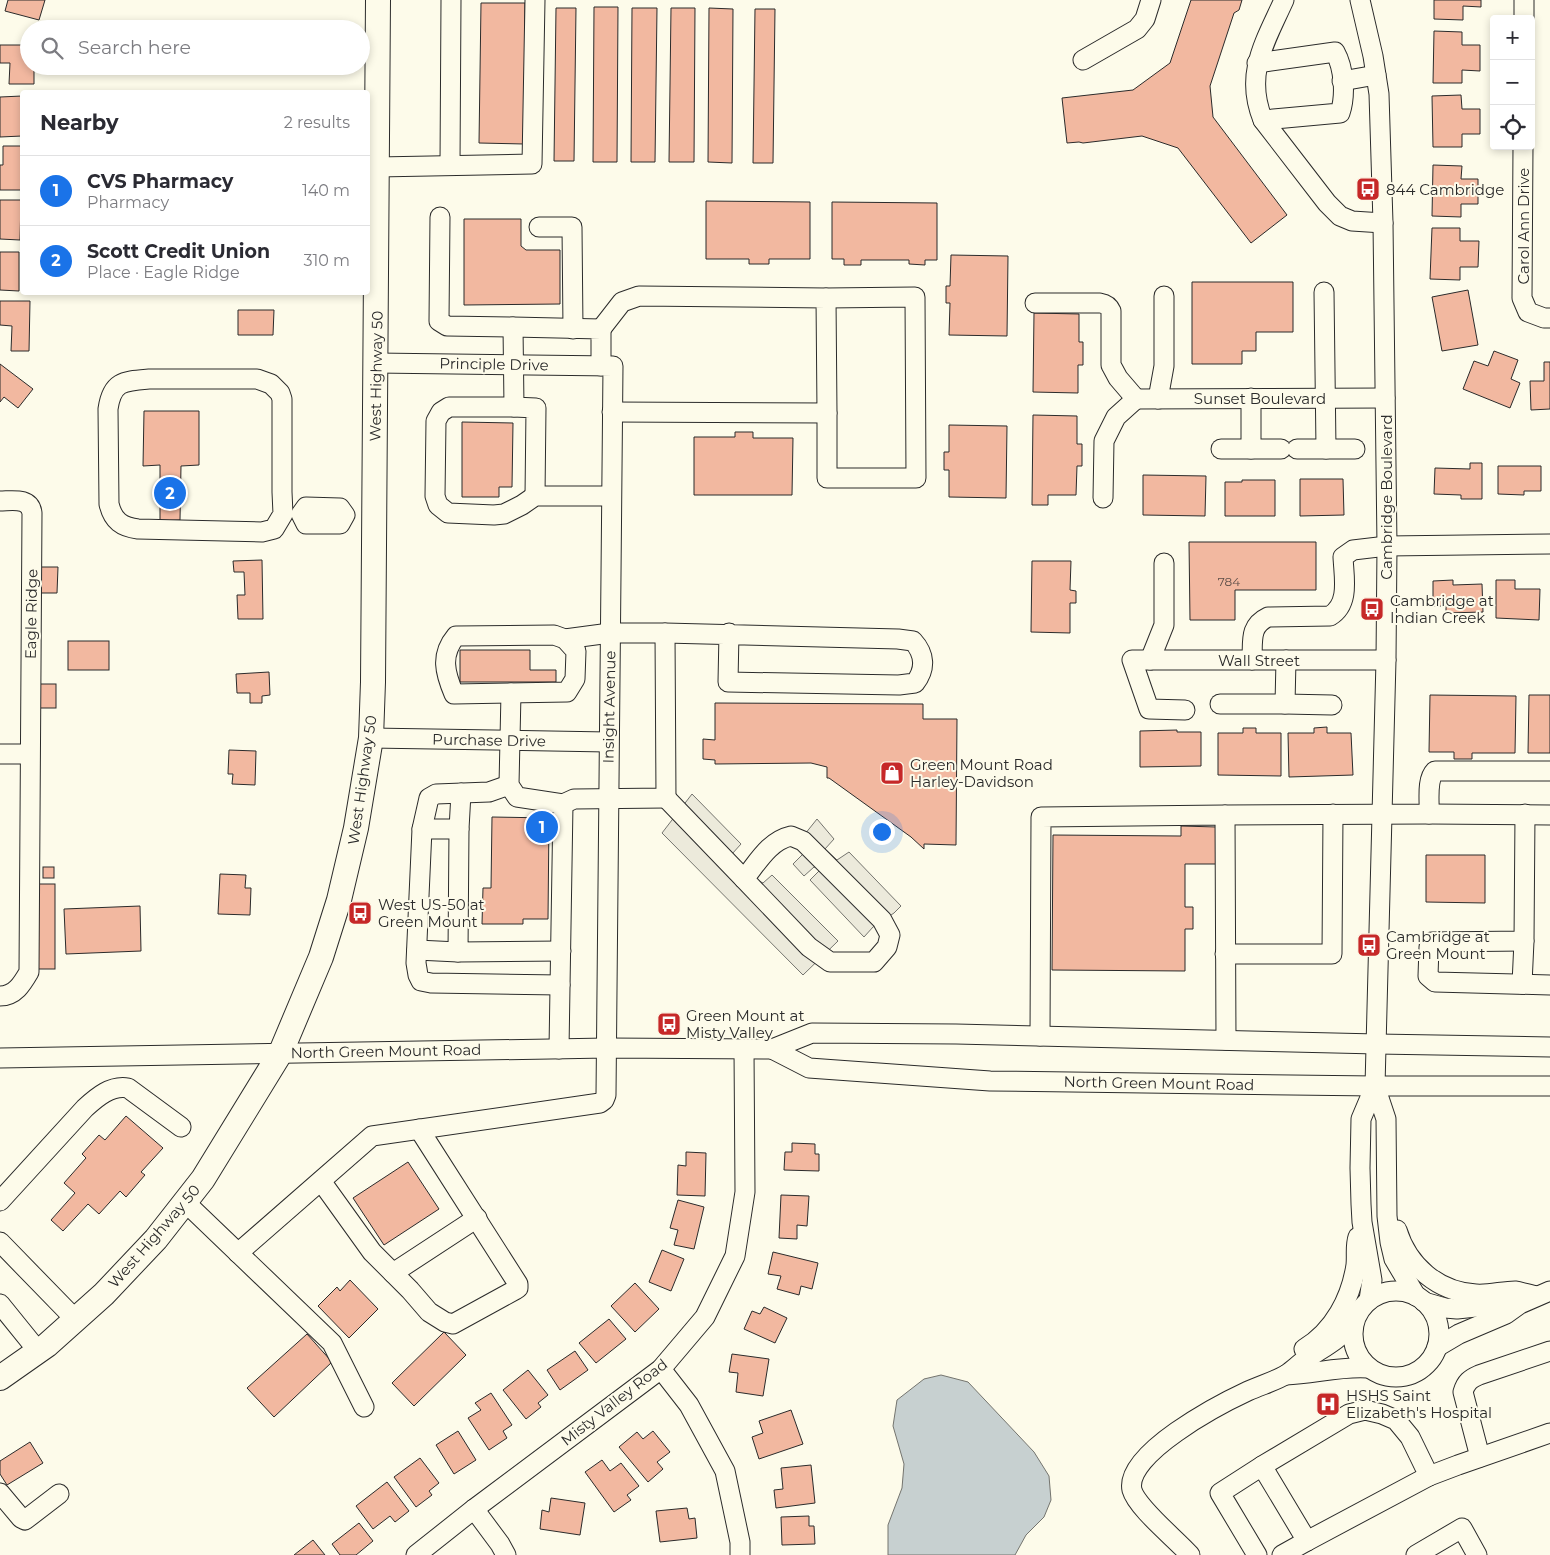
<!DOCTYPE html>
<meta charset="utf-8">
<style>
:root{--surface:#fff;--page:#f2f2f3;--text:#2b2b33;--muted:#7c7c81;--line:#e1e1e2;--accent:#1a73e8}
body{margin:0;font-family:Montserrat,sans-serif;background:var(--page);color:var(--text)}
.controls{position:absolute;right:15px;top:15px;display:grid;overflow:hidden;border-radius:5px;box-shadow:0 2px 8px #0003}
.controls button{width:45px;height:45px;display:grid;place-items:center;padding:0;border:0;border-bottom:1px solid var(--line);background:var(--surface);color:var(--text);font:25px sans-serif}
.you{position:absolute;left:881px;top:831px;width:18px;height:18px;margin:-12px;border:4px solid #fff;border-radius:50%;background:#1a73e8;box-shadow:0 0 0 8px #1a73e833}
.badge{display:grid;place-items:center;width:32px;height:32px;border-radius:50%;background:var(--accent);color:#fff;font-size:16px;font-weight:700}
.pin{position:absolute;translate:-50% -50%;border:2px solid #fff;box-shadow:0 1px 5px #0006}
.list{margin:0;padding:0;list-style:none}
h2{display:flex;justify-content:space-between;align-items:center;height:65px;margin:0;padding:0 20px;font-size:21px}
h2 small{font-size:16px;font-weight:400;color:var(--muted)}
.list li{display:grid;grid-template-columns:32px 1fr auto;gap:15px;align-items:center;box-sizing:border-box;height:70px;padding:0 20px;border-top:1px solid var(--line)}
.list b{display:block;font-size:19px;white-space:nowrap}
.list p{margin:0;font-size:16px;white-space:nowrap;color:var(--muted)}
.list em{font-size:16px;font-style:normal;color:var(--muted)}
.icon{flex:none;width:28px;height:28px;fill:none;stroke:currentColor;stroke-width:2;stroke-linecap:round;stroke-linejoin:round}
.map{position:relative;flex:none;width:1550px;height:1555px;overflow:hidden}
.search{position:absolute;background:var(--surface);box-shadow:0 2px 8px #0003;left:20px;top:20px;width:350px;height:55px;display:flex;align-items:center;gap:12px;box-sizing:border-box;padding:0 18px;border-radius:28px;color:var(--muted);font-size:19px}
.panel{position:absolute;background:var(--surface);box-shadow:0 2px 8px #0003;left:20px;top:90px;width:350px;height:205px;border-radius:5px}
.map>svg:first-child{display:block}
.parking{fill:#eceadb;stroke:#74746e}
.water{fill:#c7d0d0;stroke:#74746e}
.building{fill:#f2b8a0;stroke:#2b2b2b}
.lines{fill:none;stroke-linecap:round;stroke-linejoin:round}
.minor-casing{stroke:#2b2b2b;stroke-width:21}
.major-casing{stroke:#2b2b2b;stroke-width:26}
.minor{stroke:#fdfbea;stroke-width:19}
.major{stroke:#fdfbea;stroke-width:24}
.labels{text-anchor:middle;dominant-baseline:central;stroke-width:4;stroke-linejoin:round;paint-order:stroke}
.number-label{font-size:12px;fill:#5d4e48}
.poi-label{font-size:15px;fill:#2b2b2b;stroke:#fdfbea;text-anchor:start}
.street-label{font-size:15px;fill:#2b2b2b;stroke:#fdfbea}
</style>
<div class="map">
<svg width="1550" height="1555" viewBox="0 0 1550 1555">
<rect width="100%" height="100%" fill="#fdfbea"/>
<g class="parking">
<polygon points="692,794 741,844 732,854 759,881 763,883 772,875 838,941 803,975 662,833"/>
<polygon points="817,819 834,839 825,849 837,860 849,852 901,906 894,913 873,927 864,937 810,880 819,871 818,868 814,867 804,876 793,864 803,854 805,834"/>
</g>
<polygon class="water" points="941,1375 968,1382 1034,1452 1049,1476 1051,1500 1044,1517 1026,1535 1015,1555 888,1555 888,1525 902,1488 904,1464 893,1426 897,1400 924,1379"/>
<g class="building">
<polygon points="8,0 45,0 39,20 5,11"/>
<polygon points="1191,0 1242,0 1239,10 1234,13 1210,86 1213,117 1287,215 1251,243 1178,148 1142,136 1083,143 1079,142 1067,143 1062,98 1133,90 1170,63"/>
<polygon points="1434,0 1481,0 1481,7 1463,6 1463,20 1434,19"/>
<polygon points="481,3 525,3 524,144 479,143"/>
<polygon points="594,7 618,7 617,162 593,162"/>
<polygon points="556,8 576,8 574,161 554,161"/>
<polygon points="632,8 657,8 655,162 631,162"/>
<polygon points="671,8 695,8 694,162 669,162"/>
<polygon points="709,8 733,9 732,163 708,162"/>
<polygon points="755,9 775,9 773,163 753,163"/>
<polygon points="1434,31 1462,32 1462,45 1480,45 1480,71 1462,70 1462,83 1433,83"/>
<polygon points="0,45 29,45 29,66 34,66 34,84 9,84 10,63 0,63"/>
<polygon points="228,66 249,66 249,72 228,73"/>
<polygon points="1461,95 1462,109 1480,109 1480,134 1462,134 1462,147 1433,147 1432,96"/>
<polygon points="22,96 22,136 0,137 0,97"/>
<polygon points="3,146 22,146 22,190 0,190 0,165 3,165"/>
<polygon points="1433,165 1462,166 1461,179 1478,179 1478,204 1461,204 1461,217 1432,216"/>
<polygon points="0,200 21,200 20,240 0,239"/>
<polygon points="706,201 810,202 810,259 769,259 769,264 749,264 749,259 706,259"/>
<polygon points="832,202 937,203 937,260 925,260 925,265 909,264 909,260 861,260 861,265 844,265 844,259 832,259"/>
<polygon points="464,219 521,219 521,246 526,250 560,250 560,304 464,305"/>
<polygon points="1432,228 1460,228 1460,241 1479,241 1478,267 1460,267 1460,280 1430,279"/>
<polygon points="0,252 19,252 19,291 0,290"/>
<polygon points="951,255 1008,256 1007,336 949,335 950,303 946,303 946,286 950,286"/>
<polygon points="1192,282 1293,282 1293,332 1256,332 1256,351 1242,351 1242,364 1192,364"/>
<polygon points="1468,290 1478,345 1442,351 1432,297"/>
<polygon points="0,301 30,301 29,351 11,351 12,326 0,325"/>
<polygon points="238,310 274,310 273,335 238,335"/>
<polygon points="1034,313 1079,314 1079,342 1083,342 1083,365 1078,365 1078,393 1033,392"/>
<polygon points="1494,351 1518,360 1511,379 1520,383 1510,408 1463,389 1474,361 1488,366"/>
<polygon points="1544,362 1550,362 1550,409 1531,410 1530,381 1544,381"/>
<polygon points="0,364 33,389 18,408 4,397 0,402"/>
<polygon points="144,411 199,411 199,465 181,466 180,520 160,521 160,465 143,466"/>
<polygon points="1033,415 1077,416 1077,444 1082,444 1082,466 1077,466 1076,495 1048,495 1048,505 1032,505"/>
<polygon points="462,422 513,423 512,487 499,487 499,497 462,497"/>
<polygon points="949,425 1007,426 1006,498 949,497 949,470 944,470 944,452 949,452"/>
<polygon points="735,432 753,432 753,438 793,438 792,495 694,495 694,437 735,437"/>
<polygon points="1470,463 1482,463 1482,499 1461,499 1461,495 1434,494 1435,468 1470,469"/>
<polygon points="1498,466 1541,466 1541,491 1524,491 1524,495 1498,494"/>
<polygon points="1143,475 1206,476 1205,516 1143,515"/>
<polygon points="1300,479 1343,479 1344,515 1300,516"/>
<polygon points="1242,480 1275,480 1275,516 1225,516 1225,482 1242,482"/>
<polygon points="1189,542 1316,542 1316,590 1235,590 1235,620 1190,620"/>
<polygon points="262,560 263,619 238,619 237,595 245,595 244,572 234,572 233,561"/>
<polygon points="1032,561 1071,561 1070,590 1076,591 1076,603 1070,603 1070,633 1031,632"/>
<polygon points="40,567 58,567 57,593 40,593"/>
<polygon points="1453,580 1453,585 1482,584 1483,612 1446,613 1446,606 1433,606 1433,581"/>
<polygon points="1496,580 1515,580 1515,589 1540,589 1539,620 1496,618"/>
<rect x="68" y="641" width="41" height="29"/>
<polygon points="460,650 530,650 530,670 556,670 556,682 460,682"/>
<polygon points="269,672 270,695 262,696 262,703 250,703 250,693 237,693 236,674"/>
<rect x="39" y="684" width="17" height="24"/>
<polygon points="1430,695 1516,696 1515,753 1472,753 1472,759 1454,759 1454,752 1429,752"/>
<polygon points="1529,695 1550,695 1550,753 1528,753"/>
<polygon points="715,703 923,704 923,719 957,719 956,845 924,844 924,849 911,837 829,778 827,778 827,767 811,763 715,764 715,760 703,759 703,739 715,740"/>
<polygon points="1327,727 1327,733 1351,733 1353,775 1289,777 1288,733 1314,733 1314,728"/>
<polygon points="1243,728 1256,728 1256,733 1281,733 1281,776 1218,775 1218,733 1243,733"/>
<polygon points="1177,730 1177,732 1201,732 1201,766 1140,767 1140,731"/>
<polygon points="229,750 256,751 255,785 232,784 233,774 228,774"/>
<polygon points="492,817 549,818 548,919 523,919 523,924 482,924 483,888 491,888"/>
<polygon points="1181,826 1217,827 1217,864 1185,864 1185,907 1193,907 1193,929 1185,929 1185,971 1052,970 1053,835 1181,836"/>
<polygon points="1426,855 1485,855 1485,903 1426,902"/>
<rect x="43" y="867" width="11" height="11"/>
<polygon points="220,874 246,875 245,888 251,888 250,915 218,914"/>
<rect x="38" y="884" width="17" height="85"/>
<polygon points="140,906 141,951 66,954 64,909"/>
<polygon points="126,1116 163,1148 141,1172 145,1175 126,1197 120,1191 99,1214 88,1204 63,1231 51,1220 75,1193 64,1183 86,1158 82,1154 99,1135 105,1140"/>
<polygon points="792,1143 815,1144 815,1154 819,1154 819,1171 784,1170 785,1152 792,1152"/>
<polygon points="686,1152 706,1153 705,1196 677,1195 678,1165 686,1166"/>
<polygon points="408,1162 439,1209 384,1245 353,1198"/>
<polygon points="781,1195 809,1196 807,1226 797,1225 797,1239 779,1238"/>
<polygon points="678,1200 704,1207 694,1249 674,1245 678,1230 670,1228"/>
<polygon points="662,1250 684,1259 671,1291 649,1282"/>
<polygon points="773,1252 818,1263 812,1289 801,1286 799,1295 777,1289 781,1276 768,1274"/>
<polygon points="350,1280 378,1309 349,1338 318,1306 337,1287 340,1291"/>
<polygon points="635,1283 659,1309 635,1332 611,1306"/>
<polygon points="764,1307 787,1318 775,1343 744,1329 752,1311 760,1314"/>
<polygon points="609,1319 626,1339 596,1363 579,1343"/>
<polygon points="444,1332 466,1355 414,1406 392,1383"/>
<polygon points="307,1334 332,1362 274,1417 247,1388"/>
<polygon points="575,1351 588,1370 560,1390 547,1370"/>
<polygon points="732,1354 769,1359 763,1396 736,1392 738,1373 729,1372"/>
<polygon points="528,1370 548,1395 538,1403 541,1407 526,1419 503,1390"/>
<polygon points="491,1393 512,1425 503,1431 507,1438 489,1450 468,1418 481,1410 475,1403"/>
<polygon points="791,1410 803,1444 759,1459 752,1437 763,1433 759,1421"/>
<polygon points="458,1431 476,1460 454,1474 436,1445"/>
<polygon points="653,1431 670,1452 657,1462 663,1469 648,1482 619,1447 637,1432 643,1439"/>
<polygon points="30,1442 43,1463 7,1485 0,1474 0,1461"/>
<polygon points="420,1458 439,1483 429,1491 432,1495 416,1507 394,1477"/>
<polygon points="602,1460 610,1471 621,1463 639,1486 627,1495 631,1500 614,1512 585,1472"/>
<polygon points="811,1465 815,1503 776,1508 774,1490 783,1489 781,1468"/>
<polygon points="387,1482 409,1511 395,1522 390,1516 373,1529 356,1506"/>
<polygon points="551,1498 585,1503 580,1535 540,1529 542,1510 549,1512"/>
<polygon points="687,1508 689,1519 695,1518 697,1538 660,1542 656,1511"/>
<polygon points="809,1516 809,1526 814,1526 815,1544 782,1545 781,1517"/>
<polygon points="359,1523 373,1541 356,1555 340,1555 332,1544"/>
<polygon points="313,1540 325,1555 294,1555"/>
</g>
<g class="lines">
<g class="minor-casing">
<g id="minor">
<path d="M1284,0c-19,42 -40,74 -21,120l64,83 13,13 12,5 31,2"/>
<polyline points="1360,0 1373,56 1379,94 1383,223 1387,546 1386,660 1375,1086 1386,1119 1387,1216 1390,1242 1394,1259 1416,1296"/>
<polyline points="1524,19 1524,0"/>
<polyline points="1083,60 1137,29 1145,19 1151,0"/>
<path d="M1257,63l78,-11c9,16 11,43 5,61l-77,7"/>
<polyline points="1342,81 1376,75"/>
<polyline points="1523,146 1522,298 1528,312 1544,318 1550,318"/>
<polyline points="450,164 451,0"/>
<polyline points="377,167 532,164 535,0"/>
<polyline points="440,217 439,321 447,326 513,327"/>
<polyline points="539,227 572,227 573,329"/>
<polyline points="1324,292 1326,449"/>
<polyline points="826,298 915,297 916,478 827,478 827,413"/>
<path d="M1035,303h65c6,1 9,3 11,8v54l7,13 18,21"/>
<polyline points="601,329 622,302 639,296 826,298 827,413 612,412"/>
<path d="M149,379h108l14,5 9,9 2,6v93l1,22 -9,15 -12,3 -124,-3c-16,-2 -25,-8 -29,-25l-1,-95c4,-28 16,-28 41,-30z"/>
<polyline points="1136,399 1385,398"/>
<polyline points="1158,399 1164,366 1164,296"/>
<polyline points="514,407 449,407 441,412 436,421 435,496 438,505 448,513 494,515 504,514 522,505 535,496 611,496"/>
<polyline points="1221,449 1281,449"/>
<polyline points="1251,449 1251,398"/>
<polyline points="1297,449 1355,449"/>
<polyline points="535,496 536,408 514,407 513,327 601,329 601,366"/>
<polyline points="1103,498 1104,441 1116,417 1136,399"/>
<path d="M0,501c12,0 30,-4 32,12l-3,459c-7,12 -14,24 -29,24"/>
<polygon points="306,507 340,508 345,515 340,524 306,524 301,514"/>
<path d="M665,633l233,6 15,2c12,13 13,28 2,42l-16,2 -171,-3 1,-49"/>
<path d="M554,635l11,4 11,12 -1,28 -8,13 -113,2c-9,-21 -14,-39 2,-58z"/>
<polyline points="1150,660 1164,625 1164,563"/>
<path d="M1252,660c1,-19 -3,-34 16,-43l62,-1c20,-12 14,-38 13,-59l10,-7 34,-4 163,-2"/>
<polyline points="1286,660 1285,704 1332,705"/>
<polyline points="511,693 509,785 517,797 563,804 559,1049"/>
<polyline points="1220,704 1285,704"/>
<polyline points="1185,710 1149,709 1132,660 1386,660"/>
<polyline points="371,738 608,742"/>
<polyline points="0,754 29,754"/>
<polyline points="509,785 489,792 436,794 429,798 422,829 416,963 418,975 421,981 431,983 560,985"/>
<polyline points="666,798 744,879"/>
<polyline points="563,804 574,799 666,798 665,633 610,633 565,639"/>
<polyline points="1429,814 1550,815"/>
<polyline points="1525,814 1524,941 1432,942 1429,947 1428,976 1435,982 1550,985"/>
<path d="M1225,815l204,-1c1,-12 -3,-34 6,-43h115"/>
<polyline points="422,829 459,829 458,952 561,951"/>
<polyline points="459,829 461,793"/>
<path d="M791,836l12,5 79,79 8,15 -3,12 -13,15h-44l-21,-15 -65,-68c14,-17 25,-38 47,-43z"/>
<polyline points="417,950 458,952"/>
<polyline points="1225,954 1332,954 1333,814"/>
<polyline points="1522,984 1524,941"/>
<polyline points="1040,1036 1041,817 1225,815 1226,1040"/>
<polyline points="772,1049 809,1068 990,1081 1375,1086 1550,1086"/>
<polyline points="0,1058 607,1048 772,1049 812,1033 956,1034 1377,1044 1550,1047"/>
<polyline points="321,1181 372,1252 410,1290 429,1312 445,1322 453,1324 515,1290 518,1288 518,1284 419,1129"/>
<path d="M0,1201l85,-93c12,-11 26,-23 43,-20l53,39"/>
<polyline points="185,1202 332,1343 364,1407"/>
<path d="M1397,1230c11,36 41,62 79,64 13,1 27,-3 39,-3 7,1 15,4 22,5"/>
<polyline points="0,1242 75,1319"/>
<polyline points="238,1253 372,1136 600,1103 604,1100 606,1095 613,366 376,363"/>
<polyline points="393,1273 477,1218"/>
<circle cx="1396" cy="1334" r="43"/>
<polyline points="1369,1300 1372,1280 1362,1222 1361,1204 1360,1168 1361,1119 1375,1086"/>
<polyline points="1424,1302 1445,1308 1457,1309 1504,1304"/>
<polyline points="0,1304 38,1351"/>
<polyline points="1437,1347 1459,1334 1506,1314 1520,1304 1550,1291"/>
<path d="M1304,1349c30,-18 47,-51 52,-84 1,-10 -1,-19 2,-28"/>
<polyline points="661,1369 689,1405 725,1471 740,1542 740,1555"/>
<path d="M1286,1375c28,-1 54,-9 82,-7"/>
<path d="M1480,1457l-17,-65c3,-10 7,-13 16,-17l71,-24"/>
<polyline points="1262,1466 1349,1414 1365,1410 1382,1414 1396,1420 1410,1437 1429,1476 1307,1541"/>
<polyline points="1429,1476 1458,1465 1550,1433"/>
<polyline points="0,1493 21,1518 25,1520 59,1494"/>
<polyline points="474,1509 500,1544 506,1555"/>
<polyline points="416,1555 474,1509 661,1369 705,1317 735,1256 745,1192 744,1050"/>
<path d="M1190,1555c-14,-16 -53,-47 -58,-65 -8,-36 88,-86 116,-99 13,-6 28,-10 39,-17 6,-4 12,-10 18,-14 19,-13 32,-19 48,-36"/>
<polyline points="1257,1555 1220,1493 1262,1466 1307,1541 1282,1555"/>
<polyline points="1416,1555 1462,1528 1477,1555"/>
</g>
</g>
<g class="major-casing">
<polyline id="major" points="0,1378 47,1345 104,1294 156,1239 203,1179 281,1052 321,957 339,900 356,828 371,738 373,682 378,0"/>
</g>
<use href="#minor" class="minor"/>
<use href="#major" class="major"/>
</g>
<defs>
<g id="bus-square" transform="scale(1.25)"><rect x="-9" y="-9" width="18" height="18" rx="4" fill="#c62828" stroke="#fdfbea"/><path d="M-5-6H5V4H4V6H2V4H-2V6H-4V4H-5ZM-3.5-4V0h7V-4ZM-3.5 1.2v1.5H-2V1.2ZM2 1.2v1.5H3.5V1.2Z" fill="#fff"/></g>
<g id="shop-square" transform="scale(1.25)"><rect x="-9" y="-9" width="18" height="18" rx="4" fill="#c62828" stroke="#fdfbea"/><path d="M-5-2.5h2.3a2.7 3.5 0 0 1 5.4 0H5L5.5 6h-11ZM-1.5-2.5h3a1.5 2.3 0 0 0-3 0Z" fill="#fff"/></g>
<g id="hospital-square" transform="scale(1.25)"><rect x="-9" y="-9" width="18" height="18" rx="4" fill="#c62828" stroke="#fdfbea"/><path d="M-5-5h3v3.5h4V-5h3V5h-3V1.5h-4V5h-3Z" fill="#fff"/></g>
</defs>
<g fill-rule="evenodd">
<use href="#bus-square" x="1368" y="189"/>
<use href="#bus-square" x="1372" y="609"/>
<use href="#shop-square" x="892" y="773"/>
<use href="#bus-square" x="360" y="913"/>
<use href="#bus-square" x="1369" y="945"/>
<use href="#bus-square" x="669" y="1024"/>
<use href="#hospital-square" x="1328" y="1404"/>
</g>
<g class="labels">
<g class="number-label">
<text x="1229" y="581">784</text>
</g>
<g class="poi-label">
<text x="1386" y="189">844 Cambridge</text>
<text x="1390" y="600">Cambridge at<tspan x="1390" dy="17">Indian Creek</tspan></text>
<text x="910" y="764">Green Mount Road<tspan x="910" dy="17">Harley-Davidson</tspan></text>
<text x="378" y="904">West US-50 at<tspan x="378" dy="17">Green Mount</tspan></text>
<text x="1386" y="936">Cambridge at<tspan x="1386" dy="17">Green Mount</tspan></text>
<text x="686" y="1015">Green Mount at<tspan x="686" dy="17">Misty Valley</tspan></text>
<text x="1346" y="1395">HSHS Saint<tspan x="1346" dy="17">Elizabeth's Hospital</tspan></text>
</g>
<g class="street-label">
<text transform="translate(1523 226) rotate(-90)">Carol Ann Drive</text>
<text transform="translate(494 364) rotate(1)">Principle Drive</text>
<text transform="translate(376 376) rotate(-89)">West Highway 50</text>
<text x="1260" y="398">Sunset Boulevard</text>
<text transform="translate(1386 497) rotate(-90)">Cambridge Boulevard</text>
<text transform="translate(31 614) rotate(-89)">Eagle Ridge</text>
<text x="1259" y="660">Wall Street</text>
<text transform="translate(609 707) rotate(-89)">Insight Avenue</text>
<text transform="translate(489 740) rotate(1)">Purchase Drive</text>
<text transform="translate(362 780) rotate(-82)">West Highway 50</text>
<text transform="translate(386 1051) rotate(-1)">North Green Mount Road</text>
<text transform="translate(1159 1083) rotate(1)">North Green Mount Road</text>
<text transform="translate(154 1236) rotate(-49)">West Highway 50</text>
<text transform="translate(614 1402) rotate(-38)">Misty Valley Road</text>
</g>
</g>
</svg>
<div class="controls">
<button>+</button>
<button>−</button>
<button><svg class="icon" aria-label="locate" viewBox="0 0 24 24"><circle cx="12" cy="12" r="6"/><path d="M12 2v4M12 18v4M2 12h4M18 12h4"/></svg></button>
</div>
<div class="you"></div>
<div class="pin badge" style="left:542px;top:827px">1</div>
<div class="pin badge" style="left:170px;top:493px">2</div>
<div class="search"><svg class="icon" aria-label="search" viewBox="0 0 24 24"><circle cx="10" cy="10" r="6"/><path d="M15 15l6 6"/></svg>Search here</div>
<section class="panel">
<h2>Nearby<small>2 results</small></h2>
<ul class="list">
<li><span class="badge">1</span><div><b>CVS Pharmacy</b><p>Pharmacy</p></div><em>140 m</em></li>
<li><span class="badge">2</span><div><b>Scott Credit Union</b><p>Place · Eagle Ridge</p></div><em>310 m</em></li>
</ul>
</section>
</div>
